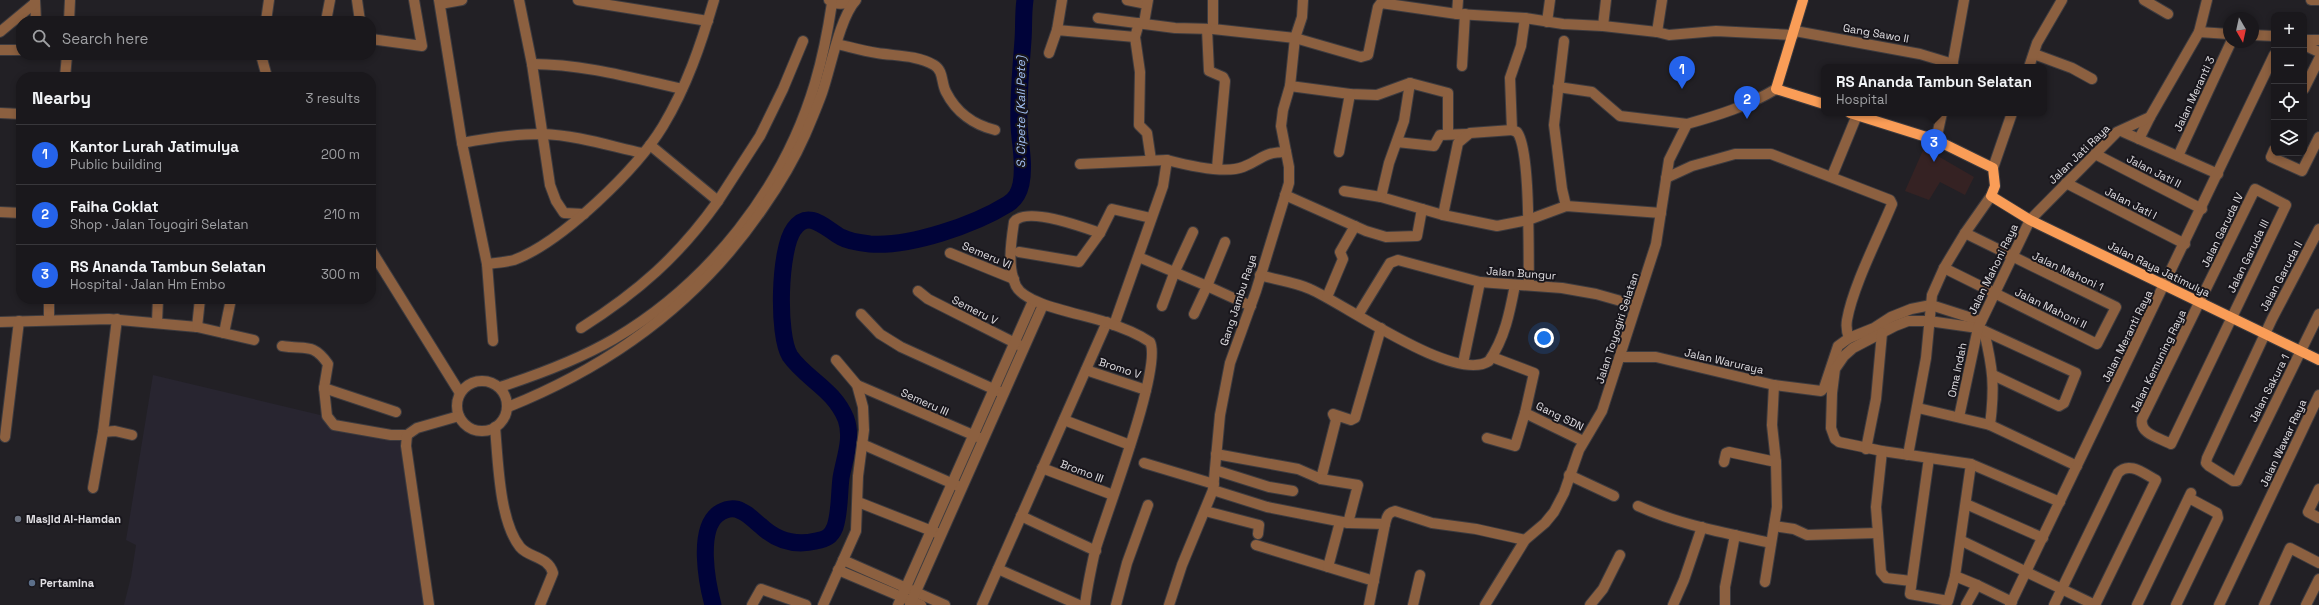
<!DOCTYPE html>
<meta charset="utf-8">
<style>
:root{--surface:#1a181c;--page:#272529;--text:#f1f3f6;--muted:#9fa0a3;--line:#38373b;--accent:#2563eb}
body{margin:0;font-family:"Space Grotesk",sans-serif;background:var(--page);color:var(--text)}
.controls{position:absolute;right:12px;top:12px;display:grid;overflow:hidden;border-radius:8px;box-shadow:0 2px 6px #0003}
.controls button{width:36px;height:36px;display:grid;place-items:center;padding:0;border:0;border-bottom:1px solid var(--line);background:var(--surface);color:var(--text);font:20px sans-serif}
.compass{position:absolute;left:2223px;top:12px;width:36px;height:36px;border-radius:50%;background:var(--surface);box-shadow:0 2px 6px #0003;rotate:171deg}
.you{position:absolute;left:1544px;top:338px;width:14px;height:14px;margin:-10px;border:3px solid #fff;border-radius:50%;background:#1a73e8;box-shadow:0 0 0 6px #1a73e833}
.badge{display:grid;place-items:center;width:26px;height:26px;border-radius:50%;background:var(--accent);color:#fff;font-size:13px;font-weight:700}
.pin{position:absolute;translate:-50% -33px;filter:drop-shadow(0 1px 2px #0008)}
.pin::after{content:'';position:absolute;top:21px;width:14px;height:12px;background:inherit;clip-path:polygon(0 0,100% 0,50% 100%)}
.popup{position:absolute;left:1821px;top:64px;width:226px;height:52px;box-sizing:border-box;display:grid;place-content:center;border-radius:8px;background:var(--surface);filter:drop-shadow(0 1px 3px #0005);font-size:13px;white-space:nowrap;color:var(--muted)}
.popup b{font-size:15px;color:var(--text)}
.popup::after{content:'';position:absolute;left:50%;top:100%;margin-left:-8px;border:8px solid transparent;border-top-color:var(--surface)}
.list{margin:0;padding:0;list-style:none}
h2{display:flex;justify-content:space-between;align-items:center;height:52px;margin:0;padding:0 16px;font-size:17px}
h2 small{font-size:13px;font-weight:400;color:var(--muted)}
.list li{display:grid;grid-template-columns:26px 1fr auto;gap:12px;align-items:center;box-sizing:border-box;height:60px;padding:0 16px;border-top:1px solid var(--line)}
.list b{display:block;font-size:15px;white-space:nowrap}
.list p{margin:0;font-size:13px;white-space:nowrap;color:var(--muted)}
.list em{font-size:13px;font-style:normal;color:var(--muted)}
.icon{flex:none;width:22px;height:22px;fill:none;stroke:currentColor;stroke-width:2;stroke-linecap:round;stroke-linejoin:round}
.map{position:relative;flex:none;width:2319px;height:605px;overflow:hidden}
.search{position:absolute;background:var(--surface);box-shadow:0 2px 6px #0003;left:16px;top:16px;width:360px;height:44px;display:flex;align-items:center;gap:10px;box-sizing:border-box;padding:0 14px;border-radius:16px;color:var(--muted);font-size:15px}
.panel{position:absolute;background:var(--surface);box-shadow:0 2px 6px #0003;left:16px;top:72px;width:360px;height:232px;border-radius:16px}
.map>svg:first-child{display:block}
.built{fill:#282530}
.medical{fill:#352223}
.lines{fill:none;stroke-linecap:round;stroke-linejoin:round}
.river{stroke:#000339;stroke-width:17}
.minor-casing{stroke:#3d3b3f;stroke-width:12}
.major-casing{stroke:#3d3b3f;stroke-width:12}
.minor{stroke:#8c6040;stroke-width:10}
.major{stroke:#fa9d57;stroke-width:10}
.worship-dot{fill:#6b7280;stroke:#18161c;stroke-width:1.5}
.service-dot{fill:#5c6f8a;stroke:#18161c;stroke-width:1.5}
.labels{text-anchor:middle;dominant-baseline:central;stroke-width:4;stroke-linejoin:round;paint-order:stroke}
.street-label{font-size:11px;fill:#e0dee2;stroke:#18161c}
.poi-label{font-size:11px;font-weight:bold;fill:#e0dee2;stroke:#18161c;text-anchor:start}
.water-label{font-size:12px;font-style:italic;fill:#a3c1f5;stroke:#18161c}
</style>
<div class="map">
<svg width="2319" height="605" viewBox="0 0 2319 605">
<rect width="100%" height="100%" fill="#222025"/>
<polygon class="built" points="153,375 400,434 426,605 124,605 131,577 136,545 126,540"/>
<polygon class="medical" points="1924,148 1974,177 1965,195 1940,182 1929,200 1905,191"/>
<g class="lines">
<path class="river" d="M713,605c-6,-22 -16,-75 5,-91 7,-5 16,-7 23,-3 8,3 13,10 20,15 16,15 34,20 55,15 10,-2 15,-4 19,-14 5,-15 4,-33 6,-49 3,-19 12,-39 5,-59 -12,-30 -40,-40 -56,-63 -13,-21 -11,-107 4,-127 15,-21 32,0 47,8 7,4 20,6 29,7 40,3 104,-19 138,-40 8,-5 11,-11 13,-20 4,-20 -1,-39 -2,-59 -1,-29 2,-57 4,-85 1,-13 0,-27 2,-40"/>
<g class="minor-casing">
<g id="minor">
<polyline points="35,0 36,21"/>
<polyline points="357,0 360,21"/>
<polyline points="439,0 462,143 487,264 493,341"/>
<polyline points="519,0 532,64 550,185 556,201 564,213 584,214"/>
<polyline points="578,0 708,21"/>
<path d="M829,0c7,6 17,4 26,1"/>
<polyline points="1127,0 1147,4"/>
<polyline points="1213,0 1213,29"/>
<polyline points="2144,0 2168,14"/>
<polyline points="2311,0 2319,0"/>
<polyline points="440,4 462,0"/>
<polyline points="1457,14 1458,0"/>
<polyline points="1098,18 1175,28 1213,29 1295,38 1361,57 1368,55 1378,7 1381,3 1457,14 1525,18 1563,24 1603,26 1657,32 1669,35 1716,31 1793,35"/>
<path d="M1525,18l-4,28 -11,32 2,52 5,2c14,18 11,124 12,153"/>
<polyline points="69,21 70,0"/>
<polyline points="266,21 269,0"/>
<polyline points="326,21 330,0"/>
<polyline points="1547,22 1550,0"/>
<polyline points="1139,23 1135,37 1140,72 1139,125 1147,133 1151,160"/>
<polyline points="1144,23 1148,0"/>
<polyline points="1603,26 1606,0"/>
<polyline points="1207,29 1209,71 1223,77 1225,81 1217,168"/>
<polyline points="1057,30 1062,0"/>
<polyline points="1795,31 1920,54 1953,64"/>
<polyline points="0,32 35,3"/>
<polyline points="1657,32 1662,0"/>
<polyline points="2199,32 2229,34"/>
<polyline points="2253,35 2274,36"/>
<polyline points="371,39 422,46 414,0"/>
<polyline points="2304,40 2319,40"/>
<polyline points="1564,41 1554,125 1562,189 1566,206"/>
<path d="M837,44c13,3 26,7 40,9 18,3 40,2 57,12 10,6 7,18 12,27 10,20 28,33 49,38"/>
<polyline points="2304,45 2319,52"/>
<polyline points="0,50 21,50"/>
<polyline points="1049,53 1057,30 1135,37"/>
<polyline points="2034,54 2072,68 2092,79"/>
<polyline points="261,55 267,77"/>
<path d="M532,64c51,0 101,14 150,25"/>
<polyline points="1462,66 1465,14"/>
<polyline points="1952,67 1964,0"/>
<polyline points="2029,67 2037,43 2062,0"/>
<polyline points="65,77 67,55"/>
<polyline points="1410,83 1404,121 1389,163 1381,197 1443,215 1497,226 1528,220 1566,206 1661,213"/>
<polyline points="1290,86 1350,94 1377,95 1410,83 1448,93 1448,133"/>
<polyline points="1558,87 1592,92 1620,116 1687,124"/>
<polyline points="2304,89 2319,59"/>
<polyline points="0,113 21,114"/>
<polyline points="2121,131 2218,174"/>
<polyline points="2139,139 2150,117"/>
<polyline points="1936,140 1942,113"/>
<polyline points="1397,142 1434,146 1440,135 1468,134"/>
<path d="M462,143c26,-5 54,-9 80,-9 34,1 68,12 100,19"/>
<polyline points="2274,150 2271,157 2302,171 2319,137"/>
<polyline points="1339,152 1350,94"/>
<polyline points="2095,154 2202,209"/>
<polyline points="2178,156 2231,42"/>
<polyline points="1080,164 1167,160"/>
<polyline points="1993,168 2012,113"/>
<polyline points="1832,176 1857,115"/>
<path d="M1666,178l26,-12 43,-12h36l119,46 2,4c-14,34 -39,82 -45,116 -1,6 0,13 2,18"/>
<polyline points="2066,183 2185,244"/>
<path d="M2255,189l31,16 -115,239c-11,-6 -32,-10 -29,-25z"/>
<polyline points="1344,191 1381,197"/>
<polyline points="1285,195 1366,231 1386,237 1417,236 1422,209"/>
<polyline points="718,201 760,136 783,89 803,41"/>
<polyline points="0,212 21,213"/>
<polyline points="1443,215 1458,143 1470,133 1512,130"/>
<polyline points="2319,229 2272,319 2207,458 2206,463 2209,466 2233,481 2237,481 2319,314"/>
<polyline points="1225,242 1207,286 1251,306"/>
<polyline points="371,250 460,393"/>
<polyline points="1019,252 1079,262 1100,233 1112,209 1151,218"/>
<polyline points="950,253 1014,279"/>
<polyline points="1141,258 1207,286 1194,314"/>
<path d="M487,264c9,-1 19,-2 27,-4 48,-18 123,-91 149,-134 24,-40 38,-82 51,-126"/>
<polyline points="1944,268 2097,344 2116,307 1965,233"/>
<path d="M1260,275c16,5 35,7 50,14 35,15 145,95 179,72 16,-23 21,-50 26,-76"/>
<polyline points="918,291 928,299 1021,346"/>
<polyline points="1327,297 1343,259 1340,252 1355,226"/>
<polyline points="1162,306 1175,271 1193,232"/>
<polyline points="861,314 880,334 901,347 1000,392"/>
<polyline points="1358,315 1390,263 1398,260 1480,282 1562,288 1596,294 1635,305"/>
<polyline points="49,319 49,299"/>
<polyline points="0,322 109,319 197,327 254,340"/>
<polyline points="157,322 158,299"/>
<path d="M1114,325l49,-139 4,-26c19,5 58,14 76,7 19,-7 19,-15 43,-15"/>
<polyline points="197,327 200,299"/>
<path d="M581,328c57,-36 98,-72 137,-127l-68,-56"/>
<path d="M1984,331c9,38 11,55 6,94"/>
<polyline points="224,333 231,299"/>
<path d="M282,346c23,4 31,-4 46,18l-4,24 72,24"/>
<polyline points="1492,357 1534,373 1525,413 1583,441"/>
<polyline points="1621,357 1656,357 1774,385 1821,391 1824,388 1838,346 1849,338 1874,328 1891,317 1911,309 1931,305 1981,321"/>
<polyline points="1463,363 1480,282"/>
<polyline points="1086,370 1146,390"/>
<polyline points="1993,375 2059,406 2064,403 2076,373 1978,328 1929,321 1908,321 1895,326 1853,348 1844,356 1835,369 1832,393 1831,428 1835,439 1839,442 1882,451 1971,464 2060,502"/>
<circle cx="482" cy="406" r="25"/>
<polyline points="857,385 980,438"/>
<path d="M500,387c40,-13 78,-27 114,-48 95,-56 170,-151 201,-256 8,-27 13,-53 17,-80"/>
<polyline points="324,388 327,416 334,425 391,435 407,435 417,428 459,416"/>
<path d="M508,407c105,-42 191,-105 255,-199 16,-23 31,-48 42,-73 6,-14 12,-28 17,-42 9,-25 17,-74 34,-93"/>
<polyline points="1918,408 1990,425 2077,466"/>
<polyline points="1959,417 1978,328 2030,220 2117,132 2150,117 2199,32 2207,0"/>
<polyline points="1064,420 1130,445"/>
<path d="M495,427c3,32 4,94 25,120 9,11 28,9 33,26l-13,32"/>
<polyline points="103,432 115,431 132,435"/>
<polyline points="407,435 406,446 429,605"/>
<polyline points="5,437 19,321"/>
<polyline points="1487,438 1515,446 1525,413"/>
<polyline points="862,444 958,486"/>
<polyline points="1866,449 1876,399 1882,333"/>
<polyline points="1882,451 1876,507 1881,572 1886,578 1911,581"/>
<polyline points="1216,454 1298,469 1321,479 1336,420 1333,414 1351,420 1355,418 1381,328"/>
<polyline points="1908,455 1926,358 1932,295 1944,268 1965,233 1991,196"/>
<polyline points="1929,458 1910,594 1948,601 1955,576"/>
<polyline points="1724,462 1726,453 1729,452 1776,462"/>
<polyline points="1144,463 1214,484"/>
<polyline points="1042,468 1113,495"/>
<polyline points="1215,470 1269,487 1293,491"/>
<polyline points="1569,475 1614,496"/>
<polyline points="1321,479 1358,485 1348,523 1385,524"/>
<polyline points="93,488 103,432 117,319"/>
<polyline points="2319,489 2308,512 2319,518"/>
<polyline points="1213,490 1267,507 1348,523"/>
<polyline points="858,502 937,533"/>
<polyline points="1966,504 2043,538"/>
<path d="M1638,506c42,19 88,27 133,37"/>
<polyline points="1205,511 1259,525 1258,534"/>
<polyline points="1021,516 1096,551"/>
<polyline points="1774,526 1794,529 1807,535 1877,533"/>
<polyline points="1962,541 2095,605"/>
<polyline points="1256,545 1374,581"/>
<polyline points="843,560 945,605"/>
<polyline points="1328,567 1340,522"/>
<polyline points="998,569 1079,605"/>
<polyline points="838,570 921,605"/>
<polyline points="1765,582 1777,507 1776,462 1772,425 1774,385"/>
<polyline points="1977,585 2012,602"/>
<polyline points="752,605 761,589 806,605"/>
<polyline points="823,605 856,531 858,476 864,430 863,407 857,385 836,360"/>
<polyline points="898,605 1033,301"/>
<polyline points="910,605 1043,305"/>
<polyline points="982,605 1107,322"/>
<path d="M1085,605c2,-18 6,-36 10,-54 10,-35 68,-184 55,-209 -13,-9 -29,-15 -45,-20 -21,-8 -79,-16 -89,-36 -9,-19 -5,-44 -2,-64 12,-16 69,5 86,11"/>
<polyline points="1116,605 1127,563 1148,505"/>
<polyline points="1169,605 1182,565 1213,490 1220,415 1230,363 1256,291 1289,183 1289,167 1281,126 1283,110 1290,86 1295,38 1302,17 1303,0"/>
<path d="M1369,605l16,-81c2,-7 2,-11 10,-13l37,12 44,6 49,11"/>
<polyline points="1413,605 1420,575"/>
<path d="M1485,605l40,-65 20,-17 9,-11 10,-19 15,-43 23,-39 54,-167 13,-84 18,-36c32,-9 61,-18 89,-35"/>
<polyline points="1590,605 1603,589 1620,555"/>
<polyline points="1673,605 1684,580 1702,527"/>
<polyline points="1725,605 1725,587 1735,535"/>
<polyline points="1966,605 1977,585 1955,576 1971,464"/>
<polyline points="2010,605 2274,55"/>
<path d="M2054,605l64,-132c11,-12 25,0 38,7l-61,125"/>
<polyline points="2137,605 2191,493"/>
<polyline points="2176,605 2218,518 2217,513 2189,498"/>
<polyline points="2219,605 2319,395"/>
<polyline points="2264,605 2290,548 2319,563"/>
<polyline points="2306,605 2319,579"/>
</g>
</g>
<g class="major-casing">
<g id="major">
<polyline points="1803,0 1776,89 1824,104"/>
<polyline points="1850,113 1936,140 1993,168 1995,186 1991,196 2030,220 2319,360"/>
</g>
</g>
<use href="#minor" class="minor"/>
<use href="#major" class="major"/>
</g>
<circle class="worship-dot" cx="18" cy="519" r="4"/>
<circle class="service-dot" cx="32" cy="583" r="4"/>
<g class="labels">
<g class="street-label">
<text transform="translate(1876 33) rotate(10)">Gang Sawo II</text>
<text transform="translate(2194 94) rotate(-65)">Jalan Meranti 3</text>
<text transform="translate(2079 154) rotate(-44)">Jalan Jati Raya</text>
<text transform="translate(2154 171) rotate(27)">Jalan Jati II</text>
<text transform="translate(2131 203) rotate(27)">Jalan Jati I</text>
<text transform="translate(2222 230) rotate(-64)">Jalan Garuda IV</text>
<text transform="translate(987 255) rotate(23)">Semeru VI</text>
<text transform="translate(2248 256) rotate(-64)">Jalan Garuda III</text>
<text transform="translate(1993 269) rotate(-64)">Jalan Mahoni Raya</text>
<text transform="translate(2159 269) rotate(26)">Jalan Raya Jatimulya</text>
<text transform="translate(2068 271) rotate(25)">Jalan Mahoni 1</text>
<text transform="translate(1521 273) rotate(4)">Jalan Bungur</text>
<text transform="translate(2281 276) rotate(-62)">Jalan Garuda II</text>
<text transform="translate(1238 300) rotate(-72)">Gang Jambu Raya</text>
<text transform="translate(2051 308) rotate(26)">Jalan Mahoni II</text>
<text transform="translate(975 310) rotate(27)">Semeru V</text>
<text transform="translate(1617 328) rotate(-72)">Jalan Toyogiri Selatan</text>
<text transform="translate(2127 336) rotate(-64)">Jalan Meranti Raya</text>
<text transform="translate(1724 361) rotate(13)">Jalan Waruraya</text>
<text transform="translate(2158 361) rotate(-64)">Jalan Kemuning Raya</text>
<text transform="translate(1120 368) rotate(18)">Bromo V</text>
<text transform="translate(1957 370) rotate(-78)">Oma Indah</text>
<text transform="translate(2269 388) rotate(-63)">Jalan Sakura 1</text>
<text transform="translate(925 402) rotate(24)">Semeru III</text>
<text transform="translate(1560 416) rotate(26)">Gang SDN</text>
<text transform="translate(2283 443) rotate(-65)">Jalan Wawar Raya</text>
<text transform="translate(1082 471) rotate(21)">Bromo III</text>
</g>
<g class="poi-label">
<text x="26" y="519">Masjid Al-Hamdan</text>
<text x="40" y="583">Pertamina</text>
</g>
<g class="water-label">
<text transform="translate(1021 112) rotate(-90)">S. Cipete (Kali Pete)</text>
</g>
</g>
</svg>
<div class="controls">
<button>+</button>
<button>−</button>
<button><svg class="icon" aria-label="locate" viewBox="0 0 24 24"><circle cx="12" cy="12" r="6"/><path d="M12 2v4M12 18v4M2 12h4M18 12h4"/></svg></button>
<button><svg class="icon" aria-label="layers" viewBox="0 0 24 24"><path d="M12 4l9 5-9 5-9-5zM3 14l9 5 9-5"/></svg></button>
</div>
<svg class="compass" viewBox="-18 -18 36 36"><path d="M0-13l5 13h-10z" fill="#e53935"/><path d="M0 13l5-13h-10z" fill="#9fa0a3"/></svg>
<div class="you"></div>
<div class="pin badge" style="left:1682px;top:89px">1</div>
<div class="pin badge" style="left:1747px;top:119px">2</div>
<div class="pin badge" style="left:1934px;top:162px">3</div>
<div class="popup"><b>RS Ananda Tambun Selatan</b>Hospital</div>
<div class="search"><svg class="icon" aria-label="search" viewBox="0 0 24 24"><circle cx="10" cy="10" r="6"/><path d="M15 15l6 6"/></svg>Search here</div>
<section class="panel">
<h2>Nearby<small>3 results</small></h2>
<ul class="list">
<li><span class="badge">1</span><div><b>Kantor Lurah Jatimulya</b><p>Public building</p></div><em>200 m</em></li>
<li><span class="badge">2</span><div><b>Faiha Coklat</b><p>Shop · Jalan Toyogiri Selatan</p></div><em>210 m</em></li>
<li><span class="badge">3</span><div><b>RS Ananda Tambun Selatan</b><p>Hospital · Jalan Hm Embo</p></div><em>300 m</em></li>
</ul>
</section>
</div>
